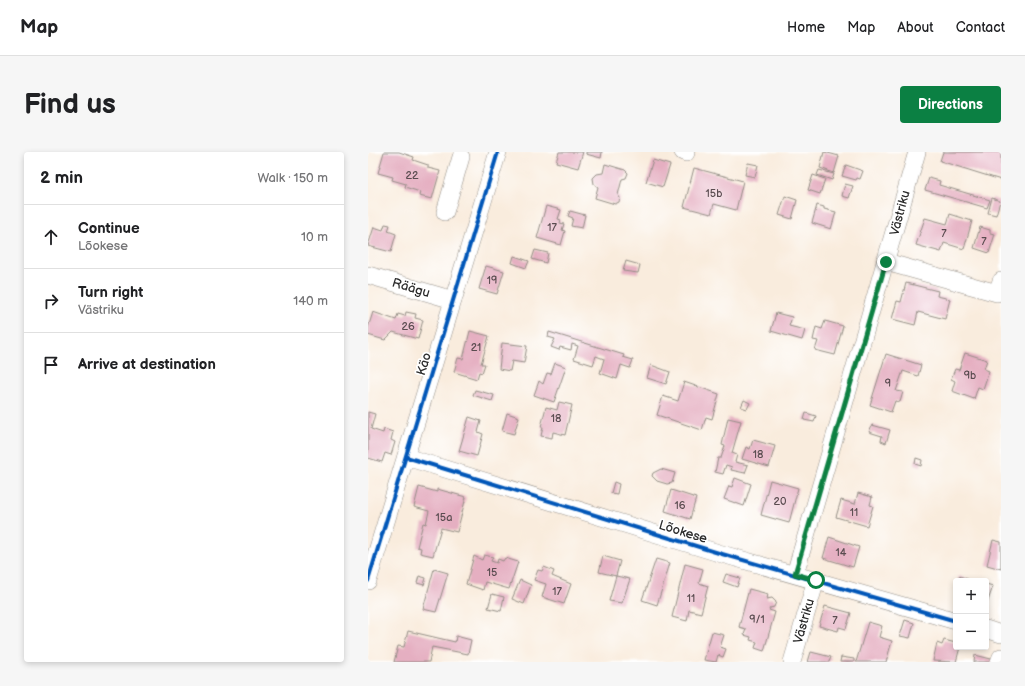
<!DOCTYPE html>
<meta charset="utf-8">
<style>
:root{--surface:#fff;--page:#f6f6f6;--text:#202124;--muted:#757577;--line:#e0e0e0;--accent:#0b8043}
body{margin:0;font-family:"Balsamiq Sans",sans-serif;background:var(--page);color:var(--text)}
.controls{position:absolute;right:12px;bottom:12px;display:grid;overflow:hidden;border-radius:4px;box-shadow:0 2px 6px #0003}
.controls button{width:36px;height:36px;display:grid;place-items:center;padding:0;border:0;border-bottom:1px solid var(--line);background:var(--surface);color:var(--text);font:20px sans-serif}
.stop{position:absolute;width:12px;height:12px;margin:-9px;border:3px solid #0b8043;border-radius:50%;background:#fff}
.stop.end{background:#0b8043;border-color:#fff;box-shadow:0 1px 4px #0008}
.list{margin:0;padding:0;list-style:none}
h2{display:flex;justify-content:space-between;align-items:center;height:52px;margin:0;padding:0 16px;font-size:17px}
h2 small{font-size:13px;font-weight:400;color:var(--muted)}
.list li{display:grid;grid-template-columns:26px 1fr auto;gap:12px;align-items:center;box-sizing:border-box;height:64px;padding:0 16px;border-top:1px solid var(--line)}
.list b{display:block;font-size:15px;white-space:nowrap}
.list p{margin:0;font-size:13px;white-space:nowrap;color:var(--muted)}
.list em{font-size:13px;font-style:normal;color:var(--muted)}
.icon{flex:none;width:22px;height:22px;fill:none;stroke:currentColor;stroke-width:2;stroke-linecap:round;stroke-linejoin:round}
.map{position:relative;flex:none;width:633px;height:510px;overflow:hidden;border-radius:4px}
header{display:flex;align-items:center;gap:24px;box-sizing:border-box;height:56px;padding:0 20px;background:var(--surface);border-bottom:1px solid var(--line)}
header strong{font-size:19px}
nav{display:flex;gap:22px;margin-inline-start:auto;font-size:14px}
.intro{display:flex;align-items:center;justify-content:space-between;box-sizing:border-box;height:96px;padding:0 24px}
h1{margin:0;font-size:28px}
.button{padding:10px 18px;border-radius:4px;background:var(--accent);color:#fff;font-size:14px;font-weight:700}
main{display:flex;gap:24px;padding:0 24px}
aside{flex:1;background:var(--surface);border-radius:4px;box-shadow:0 2px 6px #0003}
.map>svg:first-child{display:block}
.building{fill:#e5afc1}
.lines{fill:none;stroke-linecap:round;stroke-linejoin:round}
.minor-casing{stroke:#928c84;stroke-width:18}
.minor{stroke:#fff;stroke-width:17}
.cycleway-casing{stroke:#fff;stroke-width:6}
.cycleway{stroke:#0057b8;stroke-width:4}
.route{stroke:#0b8043;stroke-width:5}
.labels{text-anchor:middle;dominant-baseline:central;stroke-width:3.5;stroke-linejoin:round;paint-order:stroke}
.number-label{font-size:11px;fill:#5a4c50}
.street-label{font-size:13px;fill:#2b2b2b;stroke:#fff}
</style>
<header>
<strong>Map</strong>
<nav><a>Home</a><a>Map</a><a>About</a><a>Contact</a></nav>
</header>
<div class="intro"><h1>Find us</h1><a class="button">Directions</a></div>
<main>
<aside>
<h2>2 min<small>Walk · 150 m</small></h2>
<ul class="list">
<li><svg class="icon" aria-label="ahead" viewBox="0 0 24 24"><path d="M12 20V5M6 11l6-6 6 6"/></svg><div><b>Continue</b><p>Lõokese</p></div><em>10 m</em></li>
<li><svg class="icon" aria-label="right" viewBox="0 0 24 24"><path d="M7 20v-9h11M14 6l5 5-5 5"/></svg><div><b>Turn right</b><p>Västriku</p></div><em>140 m</em></li>
<li><svg class="icon" aria-label="arrive" viewBox="0 0 24 24"><path d="M6 21V4h12l-3 4 3 4H6"/></svg><div><b>Arrive at destination</b></div></li>
</ul>
</aside>
<div class="map">
<svg width="633" height="510" viewBox="0 0 633 510">
<rect width="100%" height="100%" fill="#fff"/>
<filter id="ink" filterUnits="userSpaceOnUse"><feTurbulence type="fractalNoise" baseFrequency=".025" numOctaves="2"/><feDisplacementMap in="SourceGraphic" scale="8" xChannelSelector="R" yChannelSelector="G"/><feConvolveMatrix kernelMatrix="1 2 1 2 8 2 1 2 1" color-interpolation-filters="sRGB"/></filter>
<filter id="wash" filterUnits="userSpaceOnUse"><feTurbulence type="fractalNoise" baseFrequency=".012" numOctaves="4" result="noise"/><feDisplacementMap in="SourceGraphic" scale="16" xChannelSelector="R" yChannelSelector="G"/><feGaussianBlur stdDeviation="0.9" result="paint"/><feColorMatrix in="noise" values="0 0 0 0 0 0 0 0 0 0 0 0 0 0 0 0 0 1.4 0 .05"/><feComposite in="paint" operator="in"/></filter>
<g filter="url(#wash)">
<rect width="100%" height="100%" fill="#f9ecdd"/>
<g id="blocks">
<g class="building">
<polygon points="16,0 31,0 46,5 45,8 60,13 60,16 72,19 64,47 51,44 52,40 37,35 38,32 24,28 25,25 10,21"/>
<polygon points="191,0 215,0 210,16 188,10"/>
<polygon points="218,0 234,0 233,6 218,2"/>
<polygon points="456,0 471,4 466,21 452,16"/>
<polygon points="575,0 633,0 633,28 572,9"/>
<polygon points="285,8 302,13 295,35 278,30"/>
<polygon points="380,11 390,13 387,25 377,23"/>
<polygon points="237,12 257,18 260,21 258,26 254,27 250,43 252,46 251,50 247,52 227,46 230,35 226,32 225,26 229,22 235,21"/>
<polygon points="478,13 495,19 492,27 489,26 488,28 474,24"/>
<polygon points="326,16 375,29 368,58 346,52 343,62 316,55"/>
<polygon points="451,18 466,22 464,28 449,23"/>
<polygon points="445,23 457,27 452,42 440,38"/>
<polygon points="561,26 572,29 571,33 622,48 619,56 557,38"/>
<polygon points="477,32 485,34 481,46 474,44"/>
<polygon points="417,44 429,48 424,67 411,63"/>
<polygon points="624,46 632,49 628,63 620,61"/>
<polygon points="449,53 456,55 456,57 468,60 463,77 444,71"/>
<polygon points="178,54 193,58 190,67 193,68 192,71 196,72 194,78 197,79 193,93 169,86"/>
<polygon points="202,59 217,63 214,76 203,74 205,66 200,64"/>
<polygon points="582,62 604,69 596,97 576,91 573,100 548,93 557,66 579,72"/>
<polygon points="17,72 22,73 20,79 28,82 23,100 0,94 6,75 15,78"/>
<polygon points="612,75 622,78 622,81 627,82 621,101 606,96"/>
<polygon points="167,98 180,101 178,111 164,107"/>
<polygon points="146,104 161,109 158,116 144,111"/>
<polygon points="258,109 272,113 270,121 255,119"/>
<polygon points="118,114 136,119 129,142 111,137"/>
<polygon points="538,131 570,139 569,144 582,147 577,167 550,160 547,173 524,167 529,149 533,150"/>
<polygon points="5,160 28,168 30,162 37,164 38,160 48,162 47,166 55,168 50,187 25,180 17,188 0,183 0,176"/>
<polygon points="408,161 424,165 421,174 437,178 434,188 403,179"/>
<polygon points="457,169 475,174 467,203 447,198 450,189 445,188 448,175 454,177"/>
<polygon points="102,179 121,184 113,212 117,212 114,221 111,220 109,227 86,220 90,206 95,207"/>
<polygon points="181,180 256,203 255,205 265,208 262,216 253,213 249,227 232,221 236,207 228,204 225,213 206,207 210,194 204,192 203,198 192,195 191,198 183,195 187,187 180,185"/>
<polygon points="134,191 159,194 156,211 144,209 142,219 131,217"/>
<polygon points="597,201 619,208 616,217 621,219 615,237 610,235 606,247 584,239 587,229 583,227 587,217 591,218"/>
<polygon points="518,202 553,213 550,224 535,219 528,239 535,240 532,250 527,249 523,260 502,253"/>
<polygon points="187,211 198,215 186,250 166,243 171,229 175,232 179,221 183,222"/>
<polygon points="283,213 302,220 298,232 279,226"/>
<polygon points="316,230 351,242 344,267 338,265 334,278 289,263 295,244 310,249"/>
<polygon points="107,238 126,243 124,249 105,243"/>
<polygon points="376,248 382,251 379,257 373,255"/>
<polygon points="191,250 204,253 197,283 185,280 184,286 173,284 175,275 173,275 178,255 189,258"/>
<polygon points="0,260 7,262 3,277 15,281 16,277 25,280 23,288 27,290 23,303 17,301 14,310 0,306"/>
<polygon points="139,261 151,265 146,282 134,279"/>
<polygon points="438,261 448,264 446,270 436,268"/>
<polygon points="101,265 113,269 110,280 115,282 109,304 91,299"/>
<polygon points="360,266 373,269 364,301 369,303 367,310 380,313 377,321 363,318 364,315 358,313 355,322 347,320 350,306 353,306 357,294 354,293"/>
<polygon points="504,273 522,278 518,291 513,289 514,284 501,280"/>
<polygon points="385,288 407,294 401,315 374,307 378,295 382,297"/>
<polygon points="548,306 554,308 553,314 547,312"/>
<polygon points="293,317 307,321 304,331 299,332 289,329 284,324 285,321"/>
<polygon points="367,326 383,332 376,354 356,347 361,334 364,335"/>
<polygon points="402,328 430,336 421,371 393,363"/>
<polygon points="246,330 251,332 249,342 243,341"/>
<polygon points="51,335 69,340 69,337 98,345 89,380 73,376 65,404 52,401 53,396 49,395 55,371 58,372 61,359 46,355"/>
<polygon points="303,338 328,346 322,367 297,359"/>
<polygon points="490,341 504,345 502,353 505,354 499,374 468,365 473,348 487,352"/>
<polygon points="461,385 491,395 485,415 455,406"/>
<polygon points="625,388 633,390 633,417 619,413"/>
<polygon points="116,403 125,405 123,409 129,411 130,407 135,409 137,406 150,410 141,437 117,430 115,438 98,432 106,404 114,408"/>
<polygon points="235,404 252,409 248,424 231,420"/>
<polygon points="288,407 302,411 289,453 274,448"/>
<polygon points="317,412 335,417 331,431 340,434 333,461 321,458 319,469 304,465"/>
<polygon points="176,415 186,419 184,424 203,432 196,452 174,445 178,432 166,428 170,418 174,419"/>
<polygon points="66,417 80,421 68,460 55,457"/>
<polygon points="358,422 372,426 369,435 355,430"/>
<polygon points="51,424 58,426 56,433 49,431"/>
<polygon points="248,424 262,427 254,451 241,449"/>
<polygon points="591,424 605,429 590,429"/>
<polygon points="152,428 163,433 156,452 144,447"/>
<polygon points="618,432 625,434 618,455"/>
<polygon points="381,437 400,442 399,447 404,446 408,450 406,455 402,456 401,458 407,460 396,499 387,496 389,490 382,488 383,485 376,483 378,477 371,475"/>
<polygon points="124,442 136,445 133,459 120,456"/>
<polygon points="457,454 483,461 478,477 471,475 470,479 451,474"/>
<polygon points="537,468 546,471 542,486 532,484"/>
<polygon points="500,470 514,474 511,485 524,489 518,510 488,510"/>
<polygon points="40,479 87,490 88,484 103,488 100,502 64,495 61,510 26,510 30,494 36,495"/>
<polygon points="344,480 356,483 352,495 358,497 355,505 350,503 348,510 336,508"/>
<polygon points="576,488 588,491 588,495 592,495 588,510 565,509 569,491 574,493"/>
<polygon points="443,500 463,505 461,510 440,510"/>
<polygon points="607,503 627,508 626,510 606,510"/>
<polygon points="473,505 486,507 486,510 472,510"/>
</g>
</g>
</g>
<g filter="url(#ink)">
<use href="#blocks" fill-opacity="0" stroke="#928c84" stroke-width="1"/>
<g class="lines">
<g class="minor-casing">
<g id="minor">
<polyline points="315,0 318,1"/>
<polyline points="77,60 93,5"/>
<polyline points="518,110 629,141 633,129"/>
<polyline points="0,123 85,148"/>
<polyline points="38,305 354,402 588,469"/>
<polyline points="427,422 549,0"/>
<polyline points="0,429 130,0"/>
<polyline points="618,477 633,482"/>
<polyline points="424,510 448,428"/>
<polyline points="631,510 633,505"/>
</g>
</g>
<use href="#minor" class="minor"/>
<g class="cycleway-casing">
<g id="cycleway">
<polyline points="38,305 354,402 588,469"/>
<polyline points="0,429 130,0"/>
</g>
</g>
<use href="#cycleway" class="cycleway"/>
</g>
</g>
<g class="lines" filter="url(#ink)">
<polyline class="route" points="448,428 427,422 518,110"/>
</g>
<g class="labels">
<g class="number-label">
<text x="44" y="23">22</text>
<text x="346" y="41">15b</text>
<text x="184" y="75">17</text>
<text x="576" y="81">7</text>
<text x="616" y="89">7</text>
<text x="124" y="128">19</text>
<text x="40" y="174">26</text>
<text x="108" y="195">21</text>
<text x="602" y="223">9b</text>
<text x="520" y="231">9</text>
<text x="188" y="266">18</text>
<text x="390" y="302">18</text>
<text x="412" y="349">20</text>
<text x="312" y="353">16</text>
<text x="486" y="360">11</text>
<text x="76" y="365">15a</text>
<text x="473" y="400">14</text>
<text x="124" y="420">15</text>
<text x="189" y="439">17</text>
<text x="323" y="446">11</text>
<text x="389" y="467">9/1</text>
<text x="467" y="468">7</text>
</g>
<g class="street-label">
<text transform="translate(532 61) rotate(-75)">Västriku</text>
<text transform="translate(43 136) rotate(17)">Räägu</text>
<text transform="translate(56 212) rotate(-73)">Käo</text>
<text transform="translate(315 380) rotate(17)">Lõokese</text>
<text transform="translate(436 469) rotate(-74)">Västriku</text>
</g>
</g>
</svg>
<div class="controls">
<button>+</button>
<button>−</button>
</div>
<div class="stop" style="left:448px;top:428px"></div>
<div class="stop end" style="left:518px;top:110px"></div>
</div>
</main>
